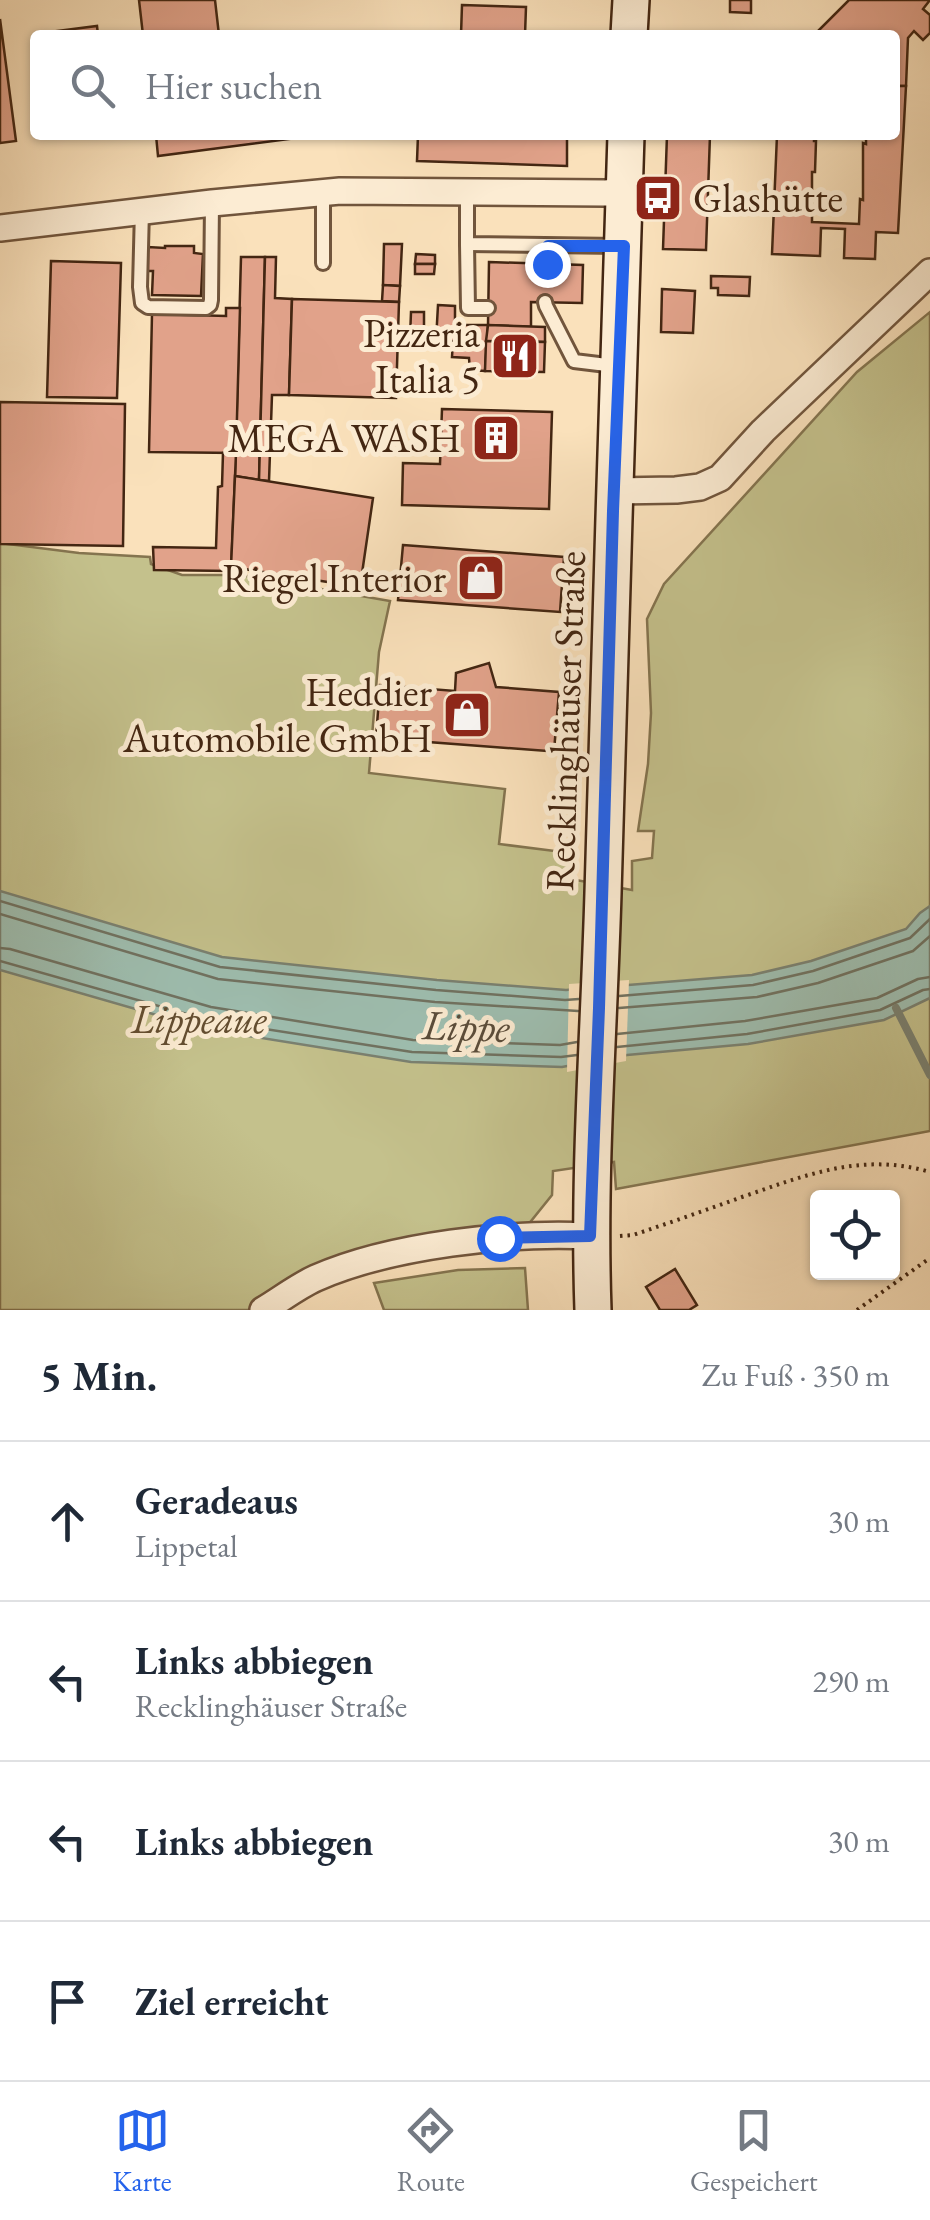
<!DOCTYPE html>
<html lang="de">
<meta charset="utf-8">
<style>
:root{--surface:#fff;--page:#f2f2f3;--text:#1f2937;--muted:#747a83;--line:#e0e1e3;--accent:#2563eb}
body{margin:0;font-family:"EB Garamond",serif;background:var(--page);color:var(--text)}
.controls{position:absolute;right:30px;bottom:30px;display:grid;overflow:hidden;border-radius:10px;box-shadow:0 2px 8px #0004}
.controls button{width:90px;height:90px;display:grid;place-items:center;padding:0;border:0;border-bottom:2px solid var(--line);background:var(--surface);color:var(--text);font:50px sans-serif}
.stop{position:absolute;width:30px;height:30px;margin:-22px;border:8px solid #2563eb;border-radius:50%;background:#fff}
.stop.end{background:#2563eb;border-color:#fff;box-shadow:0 2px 10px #0008}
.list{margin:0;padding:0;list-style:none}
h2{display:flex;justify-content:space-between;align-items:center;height:130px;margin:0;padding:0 40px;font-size:42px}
h2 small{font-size:32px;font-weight:400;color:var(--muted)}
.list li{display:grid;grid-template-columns:65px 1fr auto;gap:30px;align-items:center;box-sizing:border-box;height:160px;padding:0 40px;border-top:2px solid var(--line)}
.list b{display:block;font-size:38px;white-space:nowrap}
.list p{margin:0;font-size:32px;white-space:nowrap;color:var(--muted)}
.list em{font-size:32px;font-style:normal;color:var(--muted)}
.icon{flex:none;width:55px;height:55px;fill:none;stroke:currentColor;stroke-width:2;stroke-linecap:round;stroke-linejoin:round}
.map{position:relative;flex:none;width:930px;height:1310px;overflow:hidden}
.search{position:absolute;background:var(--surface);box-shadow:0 2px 8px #0004;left:30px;right:30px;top:30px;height:110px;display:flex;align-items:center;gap:25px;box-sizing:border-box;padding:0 35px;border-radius:10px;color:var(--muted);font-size:38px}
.sheet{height:770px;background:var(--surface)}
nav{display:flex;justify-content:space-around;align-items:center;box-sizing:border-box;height:140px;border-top:2px solid var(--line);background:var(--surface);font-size:28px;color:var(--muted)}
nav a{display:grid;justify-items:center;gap:5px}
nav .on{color:var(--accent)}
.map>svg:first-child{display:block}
.green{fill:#c4c18c;stroke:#84744f;stroke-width:2.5}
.water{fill:#9ebeb0;stroke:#7a8171;stroke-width:2.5}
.pier{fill:#fae1bb}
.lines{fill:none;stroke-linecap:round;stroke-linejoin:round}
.shore{stroke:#707261;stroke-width:2.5}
.stream{stroke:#7a8171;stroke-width:8}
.building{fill:#e1a28a;stroke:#432612;stroke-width:2.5}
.service-casing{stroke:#71553c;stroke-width:18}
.minor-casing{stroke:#71553c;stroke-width:30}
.secondary-casing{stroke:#432612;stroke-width:40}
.path{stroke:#432612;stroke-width:4;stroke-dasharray:2.5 5;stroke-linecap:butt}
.service{stroke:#fcecd3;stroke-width:12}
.minor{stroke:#fcecd3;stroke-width:25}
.secondary{stroke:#fcecd3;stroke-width:35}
.route{stroke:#2563eb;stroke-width:12}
.labels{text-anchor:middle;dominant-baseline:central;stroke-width:10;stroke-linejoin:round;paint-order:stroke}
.poi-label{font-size:40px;fill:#432612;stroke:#fcecd3;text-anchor:end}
.street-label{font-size:40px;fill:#432612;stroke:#fcecd3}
.park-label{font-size:40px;font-style:italic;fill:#634d30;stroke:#fcecd3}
.water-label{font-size:42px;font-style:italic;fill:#5a4c3a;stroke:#fcecd3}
</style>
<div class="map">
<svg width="930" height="1310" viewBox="0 0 930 1310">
<rect width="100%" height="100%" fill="#fae1bb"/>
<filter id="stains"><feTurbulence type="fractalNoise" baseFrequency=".002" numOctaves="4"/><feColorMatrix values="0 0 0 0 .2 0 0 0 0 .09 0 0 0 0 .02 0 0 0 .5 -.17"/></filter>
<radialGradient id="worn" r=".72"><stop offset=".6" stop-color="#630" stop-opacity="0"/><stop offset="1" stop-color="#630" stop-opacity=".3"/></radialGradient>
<g class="green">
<polygon points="930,312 930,1131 616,1189 614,1162 553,1171 552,1195 527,1226 300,1274 248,1310 0,1310 0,543 79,553 150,557 151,564 182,575 241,575 390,601 379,652 369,773 505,789 499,844 571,853 570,879 632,890 632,861 652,858 654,831 638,831 648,764 651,713 647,619 664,584 857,372"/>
<polygon points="525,1268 528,1310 384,1310 374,1283 458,1270"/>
</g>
<polygon class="water" points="0,891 222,957 437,980 566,990 752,975 811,961 906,929 920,913 930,906 930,998 884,1020 748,1044 627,1055 562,1067 411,1062 205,1029 0,970"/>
<polygon class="pier" points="629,980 626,1061 567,1072 569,984"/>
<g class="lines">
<g class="shore">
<polyline points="0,901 220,967 436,990 565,1000 579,999"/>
<polyline points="0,914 218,979 435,1002 578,1011"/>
<polyline points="0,948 10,949 211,1007 413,1040 560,1045 577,1042"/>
<polyline points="0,961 208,1020 412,1052 561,1057 577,1055"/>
<polyline points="619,996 753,985 813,971 910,938 930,919"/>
<polyline points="619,1008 757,997 818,983 913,951 930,936"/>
<polyline points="617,1034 745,1021 877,998 918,979 930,977"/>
<polyline points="617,1047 747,1034 880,1010 923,990 930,989"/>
</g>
<polyline class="stream" points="896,1008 930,1075"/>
</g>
<g class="building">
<polygon points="139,0 215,0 219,35 143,35"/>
<polygon points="730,0 751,0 751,13 730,12"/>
<polygon points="849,0 930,0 923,9 930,15 930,33 923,40 914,31 908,38 906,86 895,86 895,35 814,35"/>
<polygon points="462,5 526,7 525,35 461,35"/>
<polygon points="0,19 16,141 0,143"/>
<polygon points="97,26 98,35 41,35 41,33"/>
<polygon points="895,86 906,86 898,233 876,232 875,259 844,258 845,229 821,228 820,256 772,254 777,135 814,135 814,141 816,141 815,172 812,172 812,222 859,224 860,199 863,200 863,143 866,144 866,135 895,135"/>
<polygon points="156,135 305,135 305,137 158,156"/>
<polygon points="418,135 567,135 567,166 417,161"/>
<polygon points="667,135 710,135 706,250 663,249"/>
<polygon points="384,244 402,244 400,286 383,285"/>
<polygon points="165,246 194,246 194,253 203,254 201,296 152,295 153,271 147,271 148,247 165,248"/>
<polygon points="416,254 435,255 435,264 415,264"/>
<polygon points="241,257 265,257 259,480 235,476"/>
<polygon points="265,257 276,257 275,298 292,299 289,395 272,395 269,481 259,480"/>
<polygon points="51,261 121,263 117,398 47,397"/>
<polygon points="489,262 583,265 582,303 531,302 531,327 488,325"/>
<polygon points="415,264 435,264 434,274 415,274"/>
<polygon points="711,276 750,277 749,296 718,295 718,288 711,288"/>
<polygon points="383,285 400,286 399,302 382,301"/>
<polygon points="662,289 695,291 693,333 661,332"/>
<polygon points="292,299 399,302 396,398 289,395"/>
<polygon points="438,305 455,306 455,325 488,325 485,371 470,370 469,358 452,357 453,341 436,341"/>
<polygon points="226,308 240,308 236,453 149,452 152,314 226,316"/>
<polygon points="411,312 424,312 424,339 410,338"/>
<polygon points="488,325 545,327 545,342 486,341"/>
<polygon points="486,341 545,342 544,372 485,371"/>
<polygon points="0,402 125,404 123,546 0,544"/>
<polygon points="442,409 552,412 549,509 402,505 403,463 440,464"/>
<polygon points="223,453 236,453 231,571 154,570 153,547 216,548 218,487 222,486"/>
<polygon points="235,476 373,498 360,587 231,567"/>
<polygon points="403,545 564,557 560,612 398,600"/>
<polygon points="489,663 496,687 559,692 554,751 561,752 376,738 380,685 455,691 456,673"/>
<polygon points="675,1269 697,1305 689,1310 660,1310 646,1287"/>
</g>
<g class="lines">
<g class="service-casing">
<g id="service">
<polyline points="467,194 467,244 619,246"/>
<polyline points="142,210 140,287 142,303 148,307 206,308 210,305 211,300 212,203"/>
<polyline points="467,244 468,308 488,308"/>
<polyline points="323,263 323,192"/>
<polyline points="547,264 548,246"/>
<polyline points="545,302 546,306 574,361 615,366"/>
</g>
</g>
<g class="minor-casing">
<g id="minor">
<polyline points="0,228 212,203 340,191 606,193 624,191"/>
<polyline points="614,491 676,490 700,487 720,478 763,431 930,272"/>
<path d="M263,1310c17,-10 35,-24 53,-32 75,-33 194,-46 274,-42"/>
</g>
</g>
<g class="secondary-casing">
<g id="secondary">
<polyline points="629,35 631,0"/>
<path d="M593,1310c-5,-139 6,-278 10,-417 7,-253 15,-505 23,-758"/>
</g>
</g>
<g class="path">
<path d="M620,1236l13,-1c36,-12 73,-25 109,-38 64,-22 120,-45 188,-25"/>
<polyline points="857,1310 930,1258"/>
</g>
<use href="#service" class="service"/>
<use href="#minor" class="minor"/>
<use href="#secondary" class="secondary"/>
</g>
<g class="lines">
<polyline class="route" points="499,1238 590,1236 599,1008 613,511 624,246 548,246 547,264"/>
</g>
<defs>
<g id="bus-square" transform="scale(2.5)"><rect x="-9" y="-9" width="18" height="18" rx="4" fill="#8f2418" stroke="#fcecd3"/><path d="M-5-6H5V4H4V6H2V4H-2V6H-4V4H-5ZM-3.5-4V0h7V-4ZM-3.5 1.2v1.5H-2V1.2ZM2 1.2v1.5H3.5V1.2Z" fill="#fff"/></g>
<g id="restaurant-square" transform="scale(2.5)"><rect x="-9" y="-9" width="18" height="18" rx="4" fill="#8f2418" stroke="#fcecd3"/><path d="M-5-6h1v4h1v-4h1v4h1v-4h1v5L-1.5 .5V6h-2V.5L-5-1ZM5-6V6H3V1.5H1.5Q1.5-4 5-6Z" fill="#fff"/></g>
<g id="building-square" transform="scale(2.5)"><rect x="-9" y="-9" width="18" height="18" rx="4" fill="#8f2418" stroke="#fcecd3"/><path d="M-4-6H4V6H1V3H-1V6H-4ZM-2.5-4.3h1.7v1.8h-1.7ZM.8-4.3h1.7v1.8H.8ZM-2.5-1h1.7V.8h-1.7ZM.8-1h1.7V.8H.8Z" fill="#fff"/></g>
<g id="shop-square" transform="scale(2.5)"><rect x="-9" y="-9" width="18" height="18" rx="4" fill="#8f2418" stroke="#fcecd3"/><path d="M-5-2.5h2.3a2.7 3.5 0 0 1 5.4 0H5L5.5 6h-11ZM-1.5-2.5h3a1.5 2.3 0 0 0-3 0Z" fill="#fff"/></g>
</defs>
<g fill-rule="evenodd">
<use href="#bus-square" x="658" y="198"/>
<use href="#restaurant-square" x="515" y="356"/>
<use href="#building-square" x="496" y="438"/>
<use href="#shop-square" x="481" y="578"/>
<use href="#shop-square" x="467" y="715"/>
</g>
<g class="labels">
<g class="poi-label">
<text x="693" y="198" text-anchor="start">Glashütte</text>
<text x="480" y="333">Pizzeria<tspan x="480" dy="46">Italia 5</tspan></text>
<text x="461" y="438">MEGA WASH</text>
<text x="446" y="578">Riegel Interior</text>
<text x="432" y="692">Heddier<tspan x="432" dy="46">Automobile GmbH</tspan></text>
</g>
<g class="street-label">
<text transform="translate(565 721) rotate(-88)">Recklinghäuser Straße</text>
</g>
<g class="park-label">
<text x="199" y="1019">Lippeaue</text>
</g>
<g class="water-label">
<text transform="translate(466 1026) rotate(2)">Lippe</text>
</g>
</g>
<rect width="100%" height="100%" filter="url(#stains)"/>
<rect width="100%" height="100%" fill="url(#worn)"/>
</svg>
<div class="controls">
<button><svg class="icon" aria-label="locate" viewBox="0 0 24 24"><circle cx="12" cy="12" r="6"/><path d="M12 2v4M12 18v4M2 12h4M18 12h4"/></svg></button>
</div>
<div class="stop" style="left:499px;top:1238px"></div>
<div class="stop end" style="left:547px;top:264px"></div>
<div class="search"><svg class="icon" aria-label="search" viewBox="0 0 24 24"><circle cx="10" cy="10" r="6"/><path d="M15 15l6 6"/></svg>Hier suchen</div>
</div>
<section class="sheet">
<h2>5 Min.<small>Zu Fuß · 350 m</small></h2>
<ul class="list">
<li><svg class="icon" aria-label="ahead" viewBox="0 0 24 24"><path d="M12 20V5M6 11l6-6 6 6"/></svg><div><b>Geradeaus</b><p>Lippetal</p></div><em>30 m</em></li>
<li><svg class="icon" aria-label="left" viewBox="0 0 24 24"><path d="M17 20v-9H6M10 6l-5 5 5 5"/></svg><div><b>Links abbiegen</b><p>Recklinghäuser Straße</p></div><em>290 m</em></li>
<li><svg class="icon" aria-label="left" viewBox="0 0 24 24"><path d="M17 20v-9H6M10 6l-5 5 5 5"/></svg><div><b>Links abbiegen</b></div><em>30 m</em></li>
<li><svg class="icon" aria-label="arrive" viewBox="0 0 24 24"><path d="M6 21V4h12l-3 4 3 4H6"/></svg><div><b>Ziel erreicht</b></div></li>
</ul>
</section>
<nav>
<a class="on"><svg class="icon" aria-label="map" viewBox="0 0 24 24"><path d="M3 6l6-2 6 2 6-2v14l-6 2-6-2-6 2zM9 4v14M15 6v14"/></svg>Karte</a>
<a><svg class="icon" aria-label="directions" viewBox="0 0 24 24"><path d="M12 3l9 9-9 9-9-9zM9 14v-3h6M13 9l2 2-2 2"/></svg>Route</a>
<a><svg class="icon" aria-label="saved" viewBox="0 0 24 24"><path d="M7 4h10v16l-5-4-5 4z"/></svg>Gespeichert</a>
</nav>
